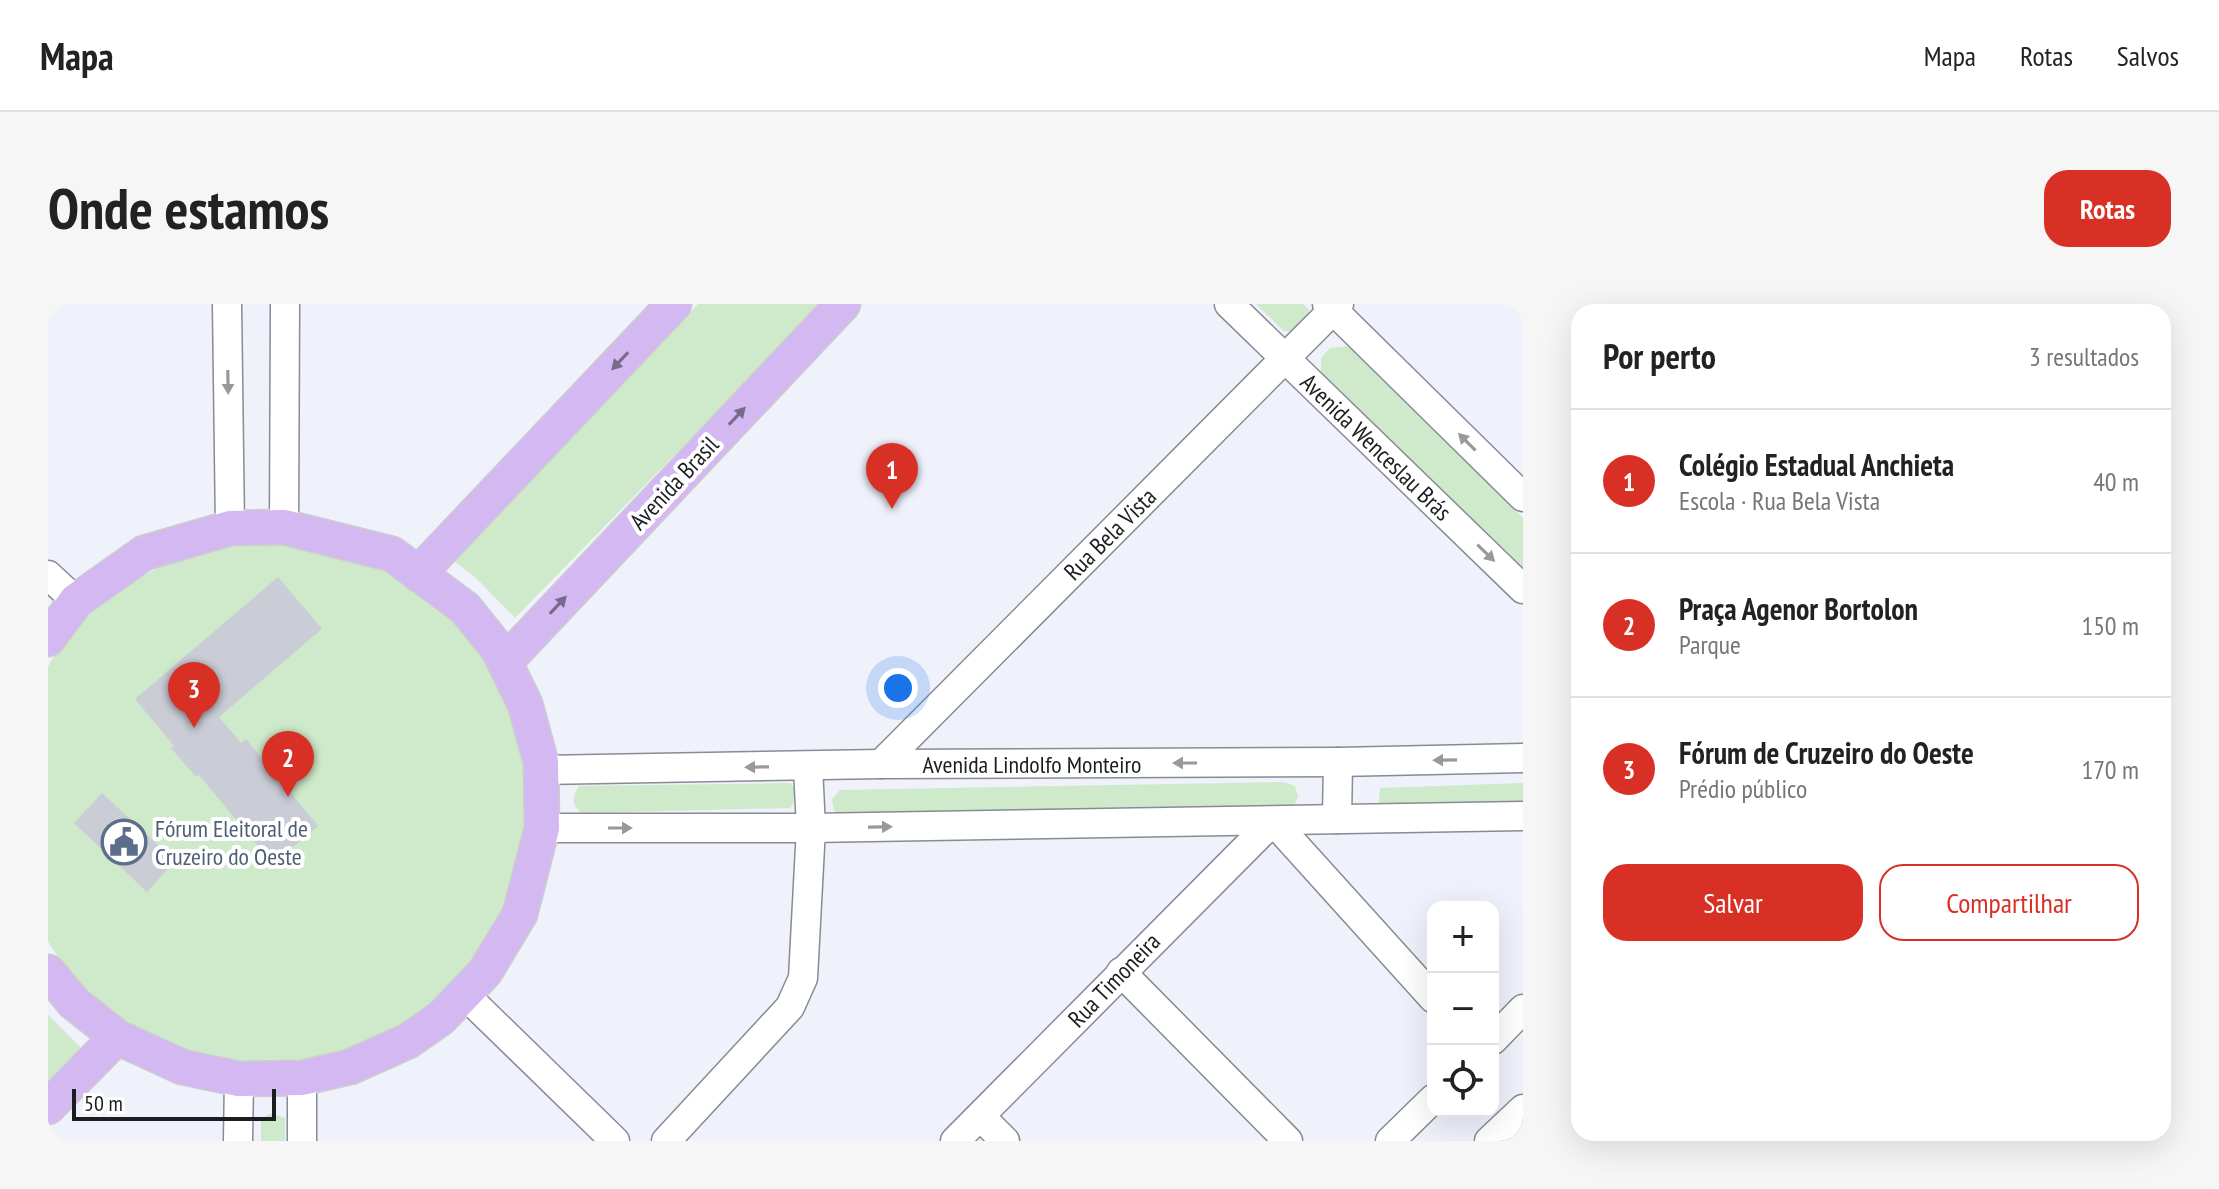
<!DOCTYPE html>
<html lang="pt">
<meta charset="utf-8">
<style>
:root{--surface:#fff;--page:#f6f6f6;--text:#222;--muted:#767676;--line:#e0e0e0;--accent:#d93025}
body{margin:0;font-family:"PT Sans Narrow",sans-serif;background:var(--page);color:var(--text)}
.controls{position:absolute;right:24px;bottom:24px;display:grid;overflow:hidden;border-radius:16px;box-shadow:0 8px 32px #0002}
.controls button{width:72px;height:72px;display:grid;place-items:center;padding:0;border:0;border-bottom:2px solid var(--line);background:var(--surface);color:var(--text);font:40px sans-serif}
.scale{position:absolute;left:24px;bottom:20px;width:204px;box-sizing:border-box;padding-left:8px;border:4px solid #1c1d21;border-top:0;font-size:22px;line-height:28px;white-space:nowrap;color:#1c1d21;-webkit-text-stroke:6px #fff;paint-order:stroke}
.you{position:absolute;left:850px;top:384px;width:28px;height:28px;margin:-20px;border:6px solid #fff;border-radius:50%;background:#1a73e8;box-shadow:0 0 0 12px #1a73e833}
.badge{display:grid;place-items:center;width:52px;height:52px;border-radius:50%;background:var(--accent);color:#fff;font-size:26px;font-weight:700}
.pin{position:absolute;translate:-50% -66px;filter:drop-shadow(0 2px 4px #0008)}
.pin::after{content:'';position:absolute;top:42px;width:28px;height:24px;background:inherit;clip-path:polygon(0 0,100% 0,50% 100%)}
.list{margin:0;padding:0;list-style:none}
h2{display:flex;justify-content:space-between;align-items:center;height:104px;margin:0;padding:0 32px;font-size:34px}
h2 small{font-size:26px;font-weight:400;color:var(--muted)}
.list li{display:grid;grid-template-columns:52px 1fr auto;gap:24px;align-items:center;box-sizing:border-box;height:144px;padding:0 32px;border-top:2px solid var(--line)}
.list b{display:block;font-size:30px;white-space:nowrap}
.list p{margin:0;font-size:26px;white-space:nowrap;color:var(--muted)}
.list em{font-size:26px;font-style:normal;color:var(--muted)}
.actions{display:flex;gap:16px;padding:24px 32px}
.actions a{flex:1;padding:18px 0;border:2px solid var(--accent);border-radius:24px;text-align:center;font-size:28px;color:var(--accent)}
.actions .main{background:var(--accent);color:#fff}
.icon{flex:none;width:44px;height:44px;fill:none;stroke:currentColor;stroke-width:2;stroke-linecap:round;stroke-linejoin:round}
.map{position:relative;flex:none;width:1475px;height:837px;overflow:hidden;border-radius:24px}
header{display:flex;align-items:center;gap:48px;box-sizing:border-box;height:112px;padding:0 40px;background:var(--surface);border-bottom:2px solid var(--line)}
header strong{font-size:38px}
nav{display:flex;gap:44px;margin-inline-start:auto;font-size:28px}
.intro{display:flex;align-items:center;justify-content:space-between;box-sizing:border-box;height:192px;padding:0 48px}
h1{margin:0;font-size:56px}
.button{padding:20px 36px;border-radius:24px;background:var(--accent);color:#fff;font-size:28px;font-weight:700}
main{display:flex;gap:48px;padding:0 48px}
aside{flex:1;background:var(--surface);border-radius:24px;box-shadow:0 8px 32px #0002}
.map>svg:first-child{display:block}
.green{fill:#ceeaca}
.building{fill:#caccd6}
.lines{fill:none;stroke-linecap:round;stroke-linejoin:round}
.minor-casing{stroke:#888b94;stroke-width:31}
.major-casing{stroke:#cdcdce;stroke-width:37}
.minor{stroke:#fff;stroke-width:28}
.major{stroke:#d4b8f2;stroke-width:34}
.oneway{fill:#786a8a}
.oneway2{fill:#99999b}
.labels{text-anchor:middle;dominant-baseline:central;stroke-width:8;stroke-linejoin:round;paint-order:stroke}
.street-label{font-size:24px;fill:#1c1d21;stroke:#fff}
.service-label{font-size:24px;fill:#4e5e75;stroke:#fff;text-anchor:start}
</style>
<header>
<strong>Mapa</strong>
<nav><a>Mapa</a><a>Rotas</a><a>Salvos</a></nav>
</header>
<div class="intro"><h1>Onde estamos</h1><a class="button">Rotas</a></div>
<main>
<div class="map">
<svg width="1475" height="837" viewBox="0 0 1475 837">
<rect width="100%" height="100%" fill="#eff1fb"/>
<g class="green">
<polygon points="650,0 774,0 467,314 427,273 403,255"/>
<polygon points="1208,0 1255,0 1261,6 1259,17 1250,27 1236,27"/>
<polygon points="1301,42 1475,214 1475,266 1273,69 1273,54 1282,44"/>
<path d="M229,238c23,5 47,11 70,16 11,3 25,4 35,10 279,148 124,559 -178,488 -64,-16 -123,-58 -156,-115v-274l4,-8 33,-41 41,-33 47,-25 51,-14z"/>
<polygon points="1235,478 1247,482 1250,493 1246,502 792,513 786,506 784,495 792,486"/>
<path d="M743,479c6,10 6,16 -1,25l-209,5c-10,-10 -9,-15 -2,-27z"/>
<polygon points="1475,479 1475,505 1330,508 1332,484"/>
<polygon points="0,711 38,749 0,787"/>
<polygon points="224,809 237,814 237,837 213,837 213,815"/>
</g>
<g class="building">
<polygon points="230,273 274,325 171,413 193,439 198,435 270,522 225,560 151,471 148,473 123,444 126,442 87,395"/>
<polygon points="54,489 127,557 99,588 26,519"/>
</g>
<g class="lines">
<g class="minor-casing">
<g id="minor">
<polyline points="179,0 182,224"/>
<polyline points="1181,0 1475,285"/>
<polyline points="1279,0 1475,193"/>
<polyline points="236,223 237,0"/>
<polyline points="0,271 28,297"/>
<polyline points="833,460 1291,0"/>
<polyline points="494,466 833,460 1290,458 1475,454"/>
<polyline points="1289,515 1290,458"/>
<polyline points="494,524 763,524 1475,512"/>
<polyline points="1073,668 1240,837"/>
<polyline points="416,690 567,837"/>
<polyline points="1445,736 1475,705"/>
<polyline points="254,774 254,837"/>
<polyline points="933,813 957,837"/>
<polyline points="190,837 191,775"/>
<polyline points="618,837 742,703 755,674 763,524 760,463"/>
<polyline points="907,837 1225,517 1385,694"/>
<polyline points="1342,837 1385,795"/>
<polyline points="1441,837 1475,805"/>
</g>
</g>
<g class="major-casing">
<g id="major">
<polyline points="370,270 626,0"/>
<polyline points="0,335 28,297 96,249 182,224 236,223 344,250 417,304 450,345 477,400 493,458 494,524 472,610 437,668 393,714 360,737 302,763 254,774 191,775 134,763 69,733 26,699 0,668"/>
<polyline points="457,358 795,0"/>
<polyline points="0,803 69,733"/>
</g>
</g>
<use href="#minor" class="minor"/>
<use href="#major" class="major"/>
</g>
<defs><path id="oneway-solid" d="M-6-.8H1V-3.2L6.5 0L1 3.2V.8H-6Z" transform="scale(2)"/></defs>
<g class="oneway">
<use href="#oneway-solid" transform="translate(572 57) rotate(133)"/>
<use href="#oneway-solid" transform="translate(689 112) rotate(-47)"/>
<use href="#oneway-solid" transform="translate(510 301) rotate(-47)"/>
</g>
<g class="oneway2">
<use href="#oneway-solid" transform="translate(180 78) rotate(89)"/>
<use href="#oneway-solid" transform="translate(1419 138) rotate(-135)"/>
<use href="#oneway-solid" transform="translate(1438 249) rotate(44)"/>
<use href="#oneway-solid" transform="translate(1397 456) rotate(179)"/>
<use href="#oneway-solid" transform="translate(1137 459) rotate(180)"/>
<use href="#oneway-solid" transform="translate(709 463) rotate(179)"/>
<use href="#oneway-solid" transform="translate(832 523) rotate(-1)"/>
<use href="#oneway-solid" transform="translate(572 524)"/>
</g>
<defs>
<g id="civic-ring" transform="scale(2.3)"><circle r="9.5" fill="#fff" stroke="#5c6f8a" stroke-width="1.5"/><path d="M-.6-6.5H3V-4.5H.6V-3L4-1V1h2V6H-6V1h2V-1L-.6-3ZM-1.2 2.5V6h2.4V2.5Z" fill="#5c6f8a"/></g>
</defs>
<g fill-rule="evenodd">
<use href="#civic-ring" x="76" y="538"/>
</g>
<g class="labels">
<g class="street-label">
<text transform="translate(1328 143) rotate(44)">Avenida Wenceslau Brás</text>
<text transform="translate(626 179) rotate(-47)">Avenida Brasil</text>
<text transform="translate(1062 230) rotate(-45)">Rua Bela Vista</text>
<text x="984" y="460">Avenida Lindolfo Monteiro</text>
<text transform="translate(1066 676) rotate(-46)">Rua Timoneira</text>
</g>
<g class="service-label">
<text x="107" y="524">Fórum Eleitoral de<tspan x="107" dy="28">Cruzeiro do Oeste</tspan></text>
</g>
</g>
</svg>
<div class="controls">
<button>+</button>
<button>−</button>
<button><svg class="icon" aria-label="locate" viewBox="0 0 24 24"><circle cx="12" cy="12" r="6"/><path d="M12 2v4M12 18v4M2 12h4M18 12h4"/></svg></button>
</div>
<div class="scale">50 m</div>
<div class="you"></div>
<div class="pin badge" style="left:844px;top:205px">1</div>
<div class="pin badge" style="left:240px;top:493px">2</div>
<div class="pin badge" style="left:146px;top:424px">3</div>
</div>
<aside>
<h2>Por perto<small>3 resultados</small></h2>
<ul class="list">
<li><span class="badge">1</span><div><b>Colégio Estadual Anchieta</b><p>Escola · Rua Bela Vista</p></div><em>40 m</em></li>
<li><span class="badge">2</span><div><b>Praça Agenor Bortolon</b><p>Parque</p></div><em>150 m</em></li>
<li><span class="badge">3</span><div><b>Fórum de Cruzeiro do Oeste</b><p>Prédio público</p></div><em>170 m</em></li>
</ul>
<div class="actions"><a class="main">Salvar</a><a>Compartilhar</a></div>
</aside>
</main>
